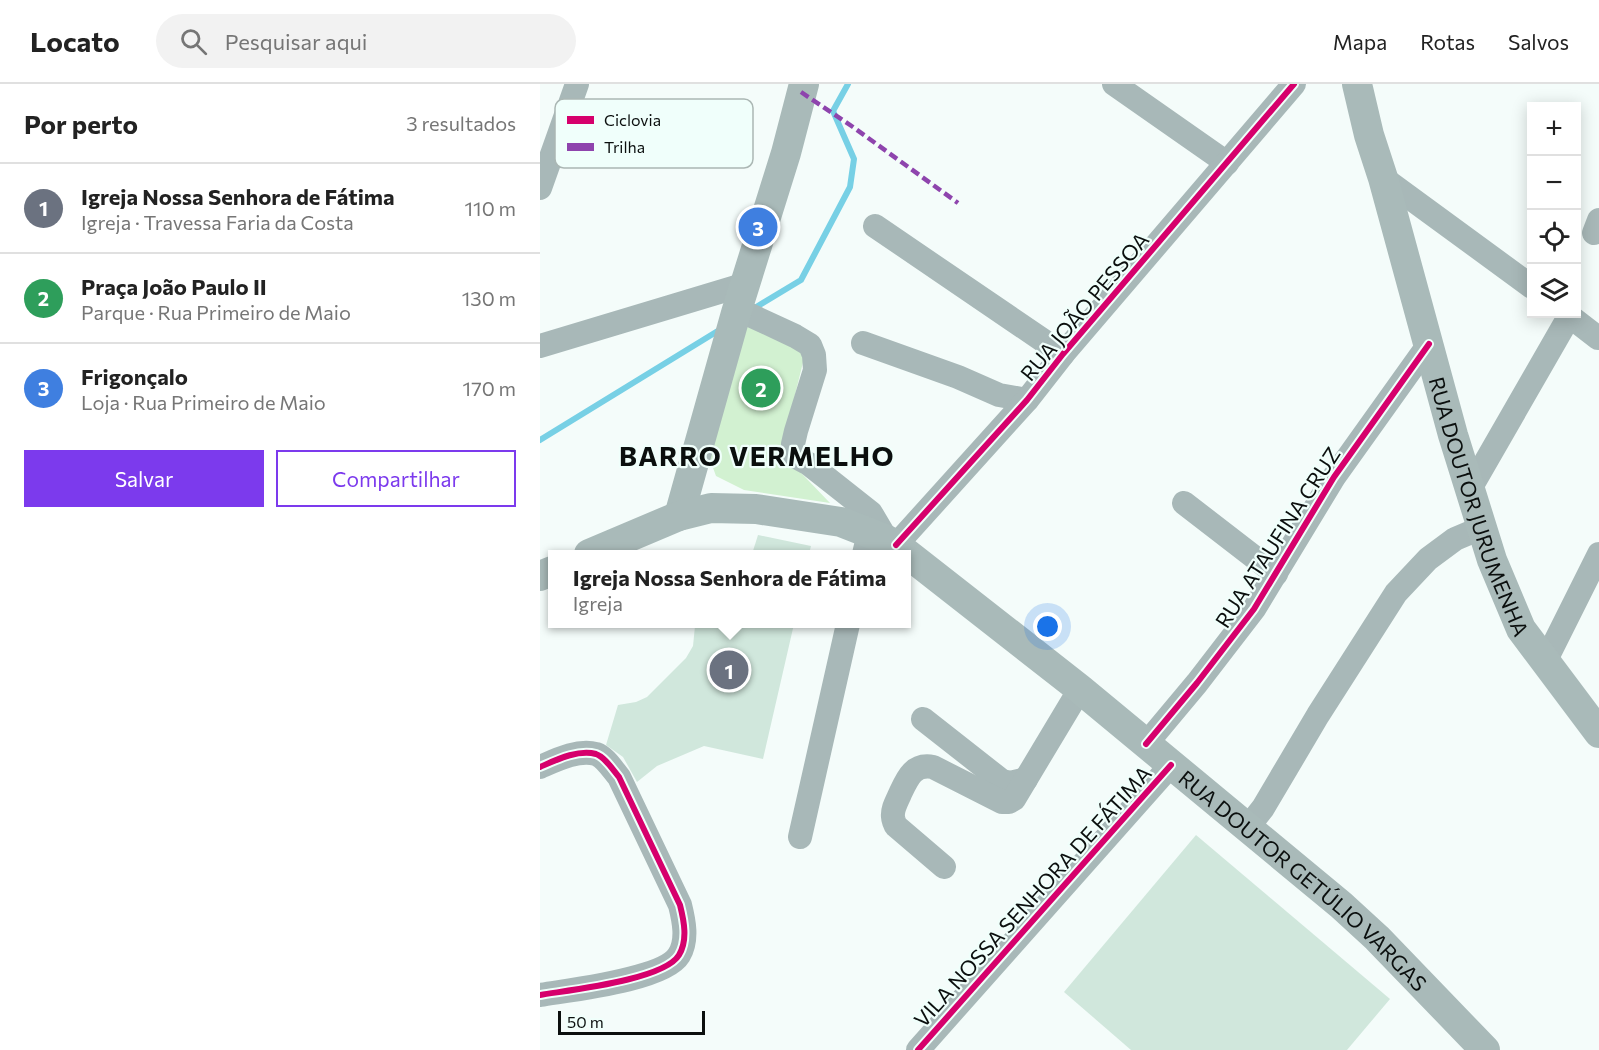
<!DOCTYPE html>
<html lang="pt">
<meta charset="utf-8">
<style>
:root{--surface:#fff;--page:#f2f2f2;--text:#222;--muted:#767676;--line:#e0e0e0;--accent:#7c3aed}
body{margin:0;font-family:Commissioner,sans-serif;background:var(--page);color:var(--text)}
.controls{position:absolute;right:18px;top:18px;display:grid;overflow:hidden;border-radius:0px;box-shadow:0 3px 15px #0003}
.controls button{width:54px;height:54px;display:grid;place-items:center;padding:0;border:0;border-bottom:2px solid var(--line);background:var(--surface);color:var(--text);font:30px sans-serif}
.scale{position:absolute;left:18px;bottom:15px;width:147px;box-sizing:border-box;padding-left:6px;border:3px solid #0b0f0e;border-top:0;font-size:16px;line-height:21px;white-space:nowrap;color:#0b0f0e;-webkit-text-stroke:4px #f0fffb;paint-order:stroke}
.you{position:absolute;left:508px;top:543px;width:21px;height:21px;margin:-15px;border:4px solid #fff;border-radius:50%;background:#1a73e8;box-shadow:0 0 0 9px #1a73e833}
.badge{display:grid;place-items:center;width:39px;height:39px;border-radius:50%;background:var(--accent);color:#fff;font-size:20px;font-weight:700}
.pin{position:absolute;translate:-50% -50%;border:3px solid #fff;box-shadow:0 2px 6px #0006}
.popup{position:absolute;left:8px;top:466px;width:363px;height:78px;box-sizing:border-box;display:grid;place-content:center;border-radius:0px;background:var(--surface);filter:drop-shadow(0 2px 4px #0005);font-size:20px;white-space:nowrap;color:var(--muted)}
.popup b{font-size:22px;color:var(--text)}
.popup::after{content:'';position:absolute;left:50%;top:100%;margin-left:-12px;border:12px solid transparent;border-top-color:var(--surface)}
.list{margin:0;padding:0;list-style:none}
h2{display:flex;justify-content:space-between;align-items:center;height:78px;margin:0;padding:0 24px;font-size:26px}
h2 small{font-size:20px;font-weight:400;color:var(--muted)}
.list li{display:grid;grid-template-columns:39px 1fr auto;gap:18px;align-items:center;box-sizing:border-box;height:90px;padding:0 24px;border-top:2px solid var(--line)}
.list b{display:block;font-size:22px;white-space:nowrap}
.list p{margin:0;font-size:20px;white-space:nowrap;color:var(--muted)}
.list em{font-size:20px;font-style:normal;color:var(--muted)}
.actions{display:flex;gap:12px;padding:18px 24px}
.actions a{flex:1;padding:14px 0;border:2px solid var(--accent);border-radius:0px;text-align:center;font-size:21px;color:var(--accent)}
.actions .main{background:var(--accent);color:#fff}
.icon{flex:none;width:33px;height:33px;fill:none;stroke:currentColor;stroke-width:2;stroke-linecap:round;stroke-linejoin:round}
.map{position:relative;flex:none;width:1059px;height:966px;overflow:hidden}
header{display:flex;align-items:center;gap:36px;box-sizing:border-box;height:84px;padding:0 30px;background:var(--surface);border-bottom:2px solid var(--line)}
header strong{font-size:28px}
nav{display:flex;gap:33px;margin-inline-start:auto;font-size:21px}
.search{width:420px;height:54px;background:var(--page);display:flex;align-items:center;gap:15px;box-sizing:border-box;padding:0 21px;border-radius:33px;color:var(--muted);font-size:22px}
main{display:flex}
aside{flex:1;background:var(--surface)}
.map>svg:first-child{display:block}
.green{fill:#d2f1d1}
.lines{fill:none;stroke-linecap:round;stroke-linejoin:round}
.stream{stroke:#77d0e5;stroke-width:6}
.building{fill:#d0e7dc}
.minor{stroke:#a8b8b8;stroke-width:24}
.major{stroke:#a9bab9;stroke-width:30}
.quiet{stroke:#8e44ad;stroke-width:4.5;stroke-dasharray:9 4.5;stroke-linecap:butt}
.cycleway-casing{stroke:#f0fffb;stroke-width:10}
.cycleway{stroke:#d6006c;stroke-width:6}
.labels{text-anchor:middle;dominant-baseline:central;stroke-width:4.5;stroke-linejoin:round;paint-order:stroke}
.street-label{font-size:21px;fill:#0b0f0e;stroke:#f0fffb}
.district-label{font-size:27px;font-weight:bold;letter-spacing:1.5px;fill:#0b0f0e;stroke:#f0fffb}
.key{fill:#f0fffb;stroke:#abb7b4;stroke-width:1.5}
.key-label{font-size:16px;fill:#0b0f0e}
</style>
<header>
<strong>Locato</strong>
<div class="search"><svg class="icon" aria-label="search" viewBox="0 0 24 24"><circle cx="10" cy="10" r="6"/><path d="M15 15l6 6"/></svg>Pesquisar aqui</div>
<nav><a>Mapa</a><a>Rotas</a><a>Salvos</a></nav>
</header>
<main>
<aside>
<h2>Por perto<small>3 resultados</small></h2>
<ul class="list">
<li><span class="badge" style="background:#6b7280">1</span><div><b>Igreja Nossa Senhora de Fátima</b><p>Igreja · Travessa Faria da Costa</p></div><em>110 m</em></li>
<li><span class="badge" style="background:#2e9e5b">2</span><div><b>Praça João Paulo II</b><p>Parque · Rua Primeiro de Maio</p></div><em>130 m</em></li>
<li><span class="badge" style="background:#3f7fe0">3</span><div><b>Frigonçalo</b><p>Loja · Rua Primeiro de Maio</p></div><em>170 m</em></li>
</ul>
<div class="actions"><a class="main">Salvar</a><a>Compartilhar</a></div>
</aside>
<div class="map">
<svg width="1059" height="966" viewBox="0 0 1059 966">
<rect width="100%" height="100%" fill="#f4fcfa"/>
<polygon class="green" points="208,239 267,262 241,368 290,419 204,406 176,392 168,370"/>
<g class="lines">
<g class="stream">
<polyline points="213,225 261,196 310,103 314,75 293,27 308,0"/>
<polyline points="0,356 181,245"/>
</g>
</g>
<g class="building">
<polygon points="218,451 271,462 269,470 212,470"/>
<polygon points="168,540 254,540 223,675 164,662 117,682 97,698 83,673 66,661 78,621 96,618 107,613 146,574 153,562 155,542"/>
<polygon points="656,751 850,915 807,966 591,966 524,908"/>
</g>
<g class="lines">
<g class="minor">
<polyline points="574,0 687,79"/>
<polyline points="843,94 992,203"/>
<polyline points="0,104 37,0"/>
<polyline points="335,142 523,270"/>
<polyline points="1054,149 1059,136"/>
<polyline points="197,225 255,252 270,261 274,271 275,286 256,347 253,360 254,372 269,380 331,429 347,456"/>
<polyline points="1027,230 1058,254"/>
<polyline points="323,259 418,293 459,311 487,316"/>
<polyline points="0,262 206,200"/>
<polyline points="930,405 1030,231"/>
<polyline points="644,419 736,490"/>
<polyline points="356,461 487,316 523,270 754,0"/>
<polyline points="324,470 329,449"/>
<polyline points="1005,578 1059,470"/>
<polyline points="383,635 462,697 470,699 486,695"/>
<polyline points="606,660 657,599 714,525 794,393 889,260"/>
<path d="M0,683c16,-7 38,-18 56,-13 9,3 17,16 23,23l61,128c4,16 8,35 -1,50 -15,25 -110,35 -139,40"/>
<polyline points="708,743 723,724 778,631 856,509 888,475 915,455 941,444"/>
<polyline points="260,753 308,540"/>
<path d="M404,783l-48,-41c-1,-1 -3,-7 -3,-9 -1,-8 4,-16 7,-23 7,-15 13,-31 33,-27l69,35h7l5,-3 66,-110"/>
<polyline points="378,966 631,681"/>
</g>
<g class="major">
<path id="s1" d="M817,0l12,51 14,43 70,257 39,125 29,69 78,104"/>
<polyline points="139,432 196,229 246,69 264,0"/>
<path id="s2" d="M49,470l90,-38 32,-8 45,1 85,13 46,18 9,5 184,144 261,216 36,33 108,112"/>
<polyline points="0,492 12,487"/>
</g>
<polyline class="quiet" points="261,8 313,43 418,119"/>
<g class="cycleway-casing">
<g id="cycleway">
<polyline points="356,461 487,316 523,270 754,0"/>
<polyline points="606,660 657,599 714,525 794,393 889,260"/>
<path d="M0,683c16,-7 38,-18 56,-13 9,3 17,16 23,23l61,128c4,16 8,35 -1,50 -15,25 -110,35 -139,40"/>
<polyline points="378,966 631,681"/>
</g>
</g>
<use href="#cycleway" class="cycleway"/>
</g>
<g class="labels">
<g class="street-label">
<text transform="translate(544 222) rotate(-50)">RUA JOÃO PESSOA</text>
<text stroke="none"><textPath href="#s1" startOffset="440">RUA DOUTOR JURUMENHA</textPath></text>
<text transform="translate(737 453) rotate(-57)">RUA ATAUFINA CRUZ</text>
<text stroke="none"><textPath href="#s2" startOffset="849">RUA DOUTOR GETÚLIO VARGAS</textPath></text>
<text transform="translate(492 812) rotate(-48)">VILA NOSSA SENHORA DE FÁTIMA</text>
</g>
<g class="district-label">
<text x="217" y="371">BARRO VERMELHO</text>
</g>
</g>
<rect x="15" y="15" width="198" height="69" rx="9" class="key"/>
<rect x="27" y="32" width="27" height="8" fill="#d6006c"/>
<rect x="27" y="59" width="27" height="8" fill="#8e44ad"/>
<g class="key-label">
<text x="64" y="42">Ciclovia</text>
<text x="64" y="69">Trilha</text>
</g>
</svg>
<div class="controls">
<button>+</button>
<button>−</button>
<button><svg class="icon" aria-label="locate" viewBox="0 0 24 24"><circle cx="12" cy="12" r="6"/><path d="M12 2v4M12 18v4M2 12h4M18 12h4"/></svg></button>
<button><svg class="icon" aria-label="layers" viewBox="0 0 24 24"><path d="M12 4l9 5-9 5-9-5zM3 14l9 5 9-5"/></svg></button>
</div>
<div class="scale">50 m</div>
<div class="you"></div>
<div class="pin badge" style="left:189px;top:586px;background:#6b7280">1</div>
<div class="popup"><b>Igreja Nossa Senhora de Fátima</b>Igreja</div>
<div class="pin badge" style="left:221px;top:304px;background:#2e9e5b">2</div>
<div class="pin badge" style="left:218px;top:143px;background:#3f7fe0">3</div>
</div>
</main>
